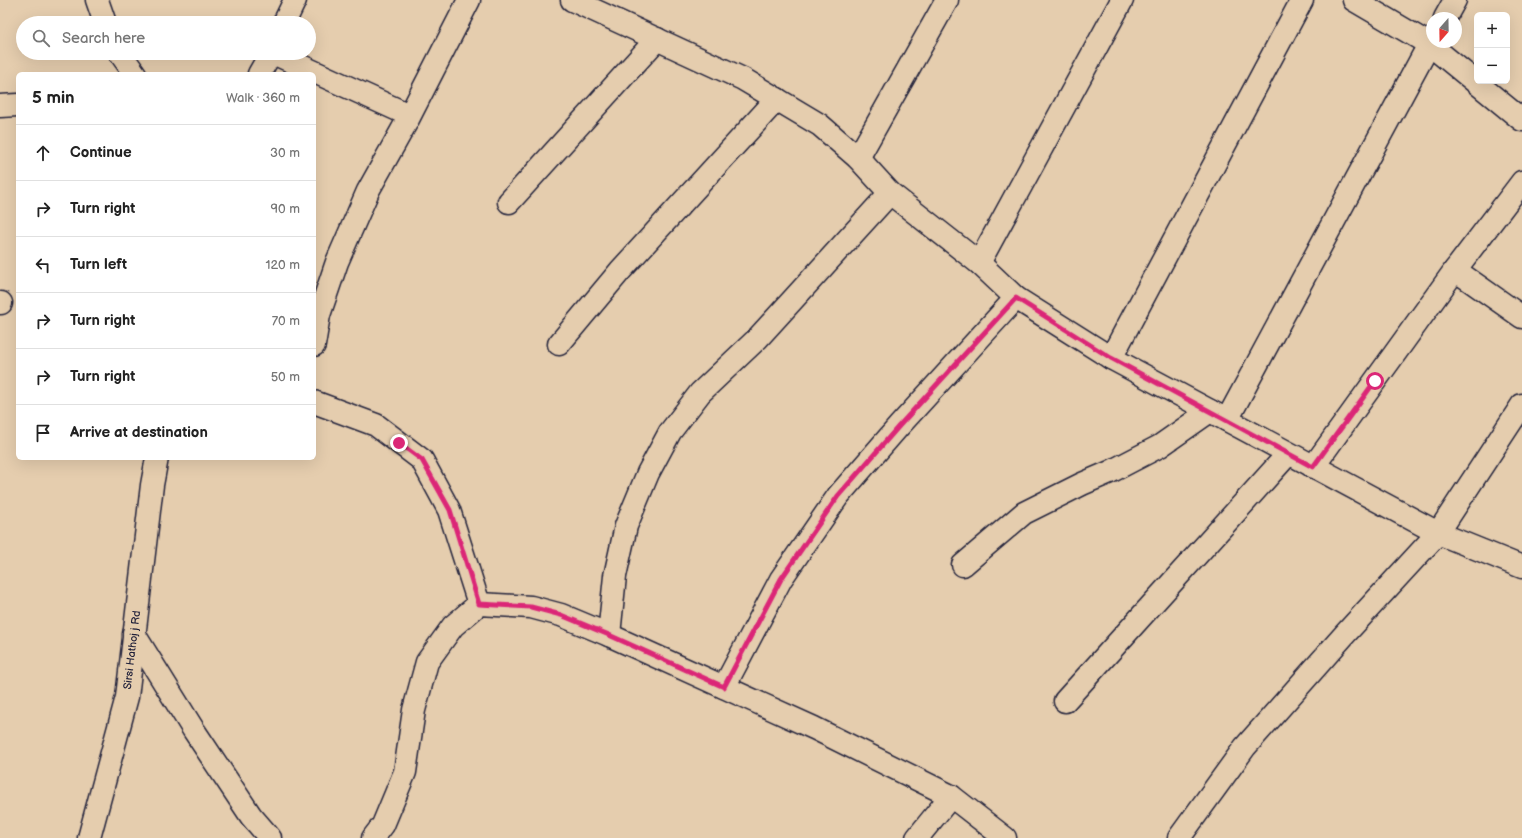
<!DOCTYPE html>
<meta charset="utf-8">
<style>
:root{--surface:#fff;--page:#f6f6f6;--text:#222;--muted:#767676;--line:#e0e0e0}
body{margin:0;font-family:"Balsamiq Sans",sans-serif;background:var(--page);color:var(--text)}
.controls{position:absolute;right:12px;top:12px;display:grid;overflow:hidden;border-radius:6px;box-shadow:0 4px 16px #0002}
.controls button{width:36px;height:36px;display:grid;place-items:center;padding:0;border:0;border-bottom:1px solid var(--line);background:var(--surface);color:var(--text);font:20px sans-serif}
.compass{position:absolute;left:1426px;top:12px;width:36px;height:36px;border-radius:50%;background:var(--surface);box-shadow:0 4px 16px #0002;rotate:200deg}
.stop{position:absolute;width:12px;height:12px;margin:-9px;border:3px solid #db2777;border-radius:50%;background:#fff}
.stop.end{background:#db2777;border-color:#fff;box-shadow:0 1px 4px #0008}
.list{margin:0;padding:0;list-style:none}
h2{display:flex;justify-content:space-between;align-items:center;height:52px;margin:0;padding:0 16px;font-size:17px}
h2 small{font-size:13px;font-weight:400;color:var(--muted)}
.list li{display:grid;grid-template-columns:26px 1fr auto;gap:12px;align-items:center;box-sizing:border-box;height:56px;padding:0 16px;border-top:1px solid var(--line)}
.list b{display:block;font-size:15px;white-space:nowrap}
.list em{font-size:13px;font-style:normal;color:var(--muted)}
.icon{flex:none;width:22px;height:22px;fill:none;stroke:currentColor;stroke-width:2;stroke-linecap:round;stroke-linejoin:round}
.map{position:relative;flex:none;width:1522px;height:838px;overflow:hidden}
.search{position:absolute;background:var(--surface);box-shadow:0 4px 16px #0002;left:16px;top:16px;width:300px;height:44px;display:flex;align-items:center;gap:10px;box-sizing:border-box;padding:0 14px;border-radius:22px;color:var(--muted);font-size:15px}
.panel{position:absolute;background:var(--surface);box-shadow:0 4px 16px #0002;left:16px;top:72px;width:300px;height:388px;border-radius:6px}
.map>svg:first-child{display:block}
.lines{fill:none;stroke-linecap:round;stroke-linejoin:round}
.minor-casing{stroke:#22223b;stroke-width:25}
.tertiary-casing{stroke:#22223b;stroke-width:25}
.minor{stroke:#e5cdae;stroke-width:22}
.tertiary{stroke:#e5cdae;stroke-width:22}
.route{stroke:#db2777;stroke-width:5}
.labels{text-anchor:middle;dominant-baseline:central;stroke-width:4;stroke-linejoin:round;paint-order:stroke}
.street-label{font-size:11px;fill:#22223b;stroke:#e5cdae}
</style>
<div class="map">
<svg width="1522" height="838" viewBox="0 0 1522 838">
<rect width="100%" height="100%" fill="#e5cdae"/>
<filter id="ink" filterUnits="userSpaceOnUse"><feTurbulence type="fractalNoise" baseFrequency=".025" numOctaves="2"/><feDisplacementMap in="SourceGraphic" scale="8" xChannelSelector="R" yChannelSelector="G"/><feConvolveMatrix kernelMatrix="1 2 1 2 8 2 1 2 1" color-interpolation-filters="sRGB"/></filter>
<g filter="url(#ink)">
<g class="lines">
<g class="minor-casing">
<g id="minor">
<polyline points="97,0 105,23"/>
<polyline points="572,0 743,79 820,125 858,158 890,193 979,263 1016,298 1111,358 1227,420 1432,39"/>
<polyline points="1354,0 1429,44 1522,120"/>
<polyline points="1445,18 1455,0"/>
<polyline points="120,53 135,74"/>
<polyline points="273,53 409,115"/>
<polyline points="0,106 18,105"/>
<polyline points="858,158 947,0"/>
<polyline points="509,202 657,39"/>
<polyline points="979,263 1122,0"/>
<polyline points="1455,270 1522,317"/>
<polyline points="0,303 1,303"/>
<polyline points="559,344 620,271 777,99"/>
<polyline points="314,345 319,315 337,262 368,191 406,123 469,0"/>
<polyline points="1111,358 1302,0"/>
<polyline points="314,402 376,425 422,460 449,510 479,604"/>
<polyline points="1227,420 1438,533 1522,567"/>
<polyline points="1313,467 1455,270 1522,182"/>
<polyline points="963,565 1024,513 1082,484 1110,472 1160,446 1210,411"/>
<polyline points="134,634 193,729 251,816 270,838"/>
<polyline points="609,635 814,728 951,796 917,838"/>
<polyline points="724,687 781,579 838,496 899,426 1016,298"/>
<polyline points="1065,701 1288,454"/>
<polyline points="951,796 1005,838"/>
<polyline points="373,838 383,825 405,772 414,710 427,662 453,626 479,604 531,607 561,615 609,635 615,576 626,526 648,473 670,432 700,393 757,339 890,193"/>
<polyline points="1179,838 1245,747 1346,633 1438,533 1522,405"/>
</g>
</g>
<g class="tertiary-casing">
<g id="tertiary">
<polyline points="284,23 295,0"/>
<polyline points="259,74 271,53"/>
<polyline points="89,838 127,697 152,485 157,458"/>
</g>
</g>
<use href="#minor" class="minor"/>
<use href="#tertiary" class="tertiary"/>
</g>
</g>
<g class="lines" filter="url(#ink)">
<polyline class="route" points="399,443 422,460 450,510 479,604 531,607 561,615 609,635 724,687 781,579 838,496 899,426 1016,298 1111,358 1313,467 1375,381"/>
</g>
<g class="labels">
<g class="street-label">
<text transform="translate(132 650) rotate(-83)">Sirsi Hathoj j Rd</text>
</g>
</g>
</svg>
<div class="controls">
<button>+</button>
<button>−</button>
</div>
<svg class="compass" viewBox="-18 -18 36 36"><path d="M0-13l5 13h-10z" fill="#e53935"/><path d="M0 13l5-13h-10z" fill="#767676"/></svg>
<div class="stop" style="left:1375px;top:381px"></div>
<div class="stop end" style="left:399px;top:443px"></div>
<div class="search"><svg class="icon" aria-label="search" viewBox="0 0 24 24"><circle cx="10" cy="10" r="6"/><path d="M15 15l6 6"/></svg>Search here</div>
<section class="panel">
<h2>5 min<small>Walk · 360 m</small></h2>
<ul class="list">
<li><svg class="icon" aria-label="ahead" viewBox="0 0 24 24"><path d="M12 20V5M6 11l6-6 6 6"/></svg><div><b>Continue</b></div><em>30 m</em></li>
<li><svg class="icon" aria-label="right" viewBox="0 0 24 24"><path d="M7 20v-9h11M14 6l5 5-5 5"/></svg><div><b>Turn right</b></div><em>90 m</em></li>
<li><svg class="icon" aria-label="left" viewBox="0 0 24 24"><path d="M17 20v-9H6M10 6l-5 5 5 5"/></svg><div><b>Turn left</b></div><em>120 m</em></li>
<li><svg class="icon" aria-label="right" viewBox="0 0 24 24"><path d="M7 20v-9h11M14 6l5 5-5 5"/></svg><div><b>Turn right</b></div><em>70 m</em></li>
<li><svg class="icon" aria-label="right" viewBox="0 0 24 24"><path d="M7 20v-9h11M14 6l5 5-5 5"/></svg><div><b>Turn right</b></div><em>50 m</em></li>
<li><svg class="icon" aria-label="arrive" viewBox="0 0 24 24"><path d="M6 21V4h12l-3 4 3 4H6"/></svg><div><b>Arrive at destination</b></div></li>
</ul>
</section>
</div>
